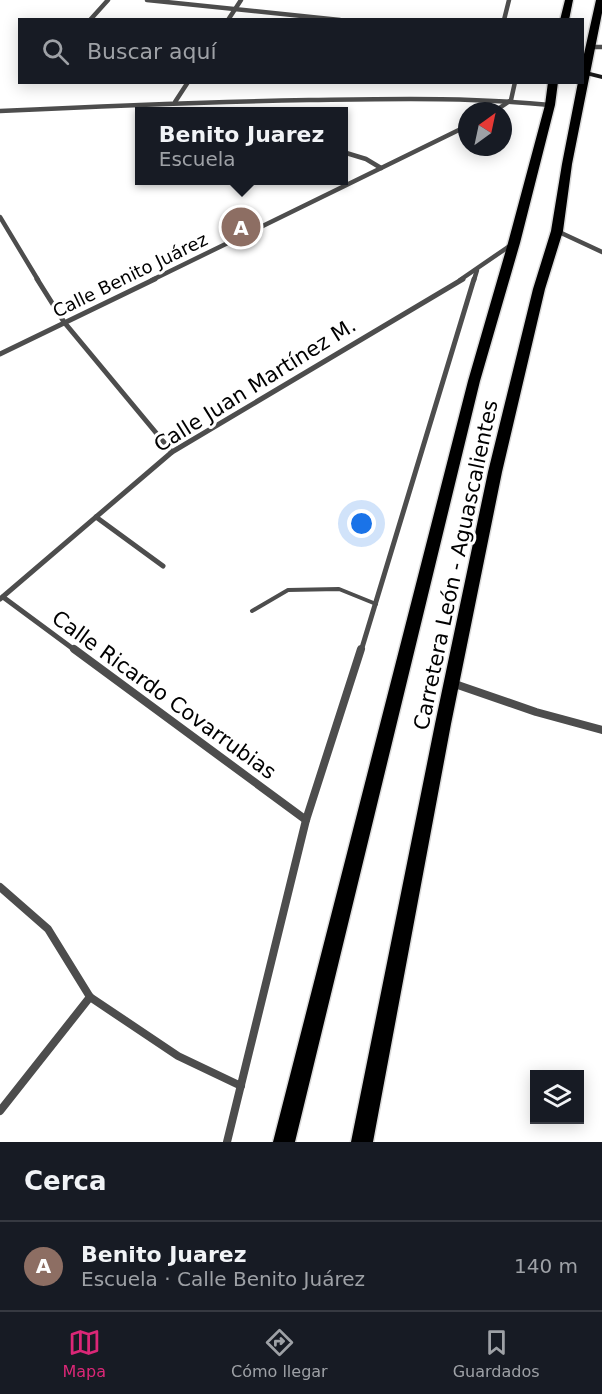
<!DOCTYPE html>
<html lang="es">
<meta charset="utf-8">
<style>
:root{--surface:#171b24;--page:#242831;--text:#f1f3f6;--muted:#9ea1a6;--line:#363941;--accent:#db2777}
body{margin:0;font-family:"DejaVu Sans",sans-serif;background:var(--page);color:var(--text)}
.controls{position:absolute;right:18px;bottom:18px;display:grid;overflow:hidden;border-radius:0px;box-shadow:0 3px 15px #0003}
.controls button{width:54px;height:54px;display:grid;place-items:center;padding:0;border:0;border-bottom:2px solid var(--line);background:var(--surface);color:var(--text);font:30px sans-serif}
.compass{position:absolute;left:458px;top:102px;width:54px;height:54px;border-radius:50%;background:var(--surface);box-shadow:0 3px 15px #0003;rotate:33deg}
.you{position:absolute;left:362px;top:524px;width:21px;height:21px;margin:-15px;border:4px solid #fff;border-radius:50%;background:#1a73e8;box-shadow:0 0 0 9px #1a73e833}
.badge{display:grid;place-items:center;width:39px;height:39px;border-radius:50%;background:var(--accent);color:#fff;font-size:20px;font-weight:700}
.pin{position:absolute;translate:-50% -50%;border:3px solid #fff;box-shadow:0 2px 6px #0006}
.popup{position:absolute;left:135px;top:107px;width:213px;height:78px;box-sizing:border-box;display:grid;place-content:center;border-radius:0px;background:var(--surface);filter:drop-shadow(0 2px 4px #0005);font-size:20px;white-space:nowrap;color:var(--muted)}
.popup b{font-size:22px;color:var(--text)}
.popup::after{content:'';position:absolute;left:50%;top:100%;margin-left:-12px;border:12px solid transparent;border-top-color:var(--surface)}
.list{margin:0;padding:0;list-style:none}
h2{display:flex;justify-content:space-between;align-items:center;height:78px;margin:0;padding:0 24px;font-size:26px}
h2 small{font-size:20px;font-weight:400;color:var(--muted)}
.list li{display:grid;grid-template-columns:39px 1fr auto;gap:18px;align-items:center;box-sizing:border-box;height:90px;padding:0 24px;border-top:2px solid var(--line)}
.list b{display:block;font-size:22px;white-space:nowrap}
.list p{margin:0;font-size:20px;white-space:nowrap;color:var(--muted)}
.list em{font-size:20px;font-style:normal;color:var(--muted)}
.icon{flex:none;width:33px;height:33px;fill:none;stroke:currentColor;stroke-width:2;stroke-linecap:round;stroke-linejoin:round}
.map{position:relative;flex:none;width:602px;height:1142px;overflow:hidden}
.search{position:absolute;background:var(--surface);box-shadow:0 3px 15px #0003;left:18px;right:18px;top:18px;height:66px;display:flex;align-items:center;gap:15px;box-sizing:border-box;padding:0 21px;border-radius:0px;color:var(--muted);font-size:22px}
.sheet{height:168px;background:var(--surface)}
nav{display:flex;justify-content:space-around;align-items:center;box-sizing:border-box;height:84px;border-top:2px solid var(--line);background:var(--surface);font-size:16px;color:var(--muted)}
nav a{display:grid;justify-items:center;gap:3px}
nav .on{color:var(--accent)}
.map>svg:first-child{display:block}
.lines{fill:none;stroke-linecap:round;stroke-linejoin:round}
.primary-casing{stroke:#dbdbdb;stroke-width:3}
.lane{stroke:#4d4d4d;stroke-width:4}
.street-far2{stroke:#4d4d4d;stroke-width:4.5}
.street-far1{stroke:#4d4d4d;stroke-width:5}
.street{stroke:#4d4d4d;stroke-width:8}
.secondary{fill:#1a1a1a;fill-rule:evenodd}
.primary{fill:#000;fill-rule:evenodd}
.labels{text-anchor:middle;dominant-baseline:central;stroke-width:6;stroke-linejoin:round;paint-order:stroke}
.far-street-label{font-size:18px;fill:#000;stroke:#fff}
.street-label{font-size:21px;fill:#000;stroke:#fff}
</style>
<div class="map">
<svg width="602" height="1142" viewBox="0 0 602 1142">
<rect width="100%" height="100%" fill="#fff"/>
<g class="lines">
<g class="primary-casing">
<g id="primary">
<polygon points="565,0 573,0 569,20 560,20"/>
<polygon points="596,0 602,0 602,13 572,164 563,231 545,289 502,472 451,724 373,1142 351,1142 435,724 488,472 533,289 551,231 562,164 578,82 582,82 582,63"/>
<polygon points="548,82 558,82 555,105 520,243 480,381 295,1142 273,1142 468,381 508,243 545,105"/>
</g>
</g>
<polyline class="lane" points="252,611 288,590 339,589 376,604"/>
<g class="street-far2">
<polyline points="147,0 340,20"/>
<polyline points="90,20 108,0"/>
<polyline points="228,20 241,0"/>
<polyline points="504,20 509,0"/>
<polyline points="591,47 602,47"/>
<polyline points="175,102 188,82"/>
<path d="M0,111c103,-5 206,-9 309,-11 81,-1 161,-3 241,5"/>
<polyline points="495,111 511,100 515,82"/>
<polyline points="343,152 366,159 381,168"/>
<polyline points="0,217 38,280"/>
<polyline points="557,231 602,252"/>
<polyline points="152,280 467,126"/>
<polyline points="460,280 511,245"/>
<polyline points="474,280 477,270"/>
</g>
<g class="street-far1">
<polyline points="37,279 64,322 172,452"/>
<polyline points="0,354 155,279"/>
<polyline points="96,517 163,566"/>
<polyline points="3,597 76,651"/>
<polyline points="0,599 172,452 463,279"/>
<polyline points="361,651 474,279"/>
</g>
<g class="street">
<polyline points="74,649 306,820"/>
<polyline points="452,683 536,712 602,730"/>
<polyline points="0,887 48,929 90,997 178,1056 241,1086"/>
<polyline points="0,1111 90,997"/>
<polyline points="227,1142 306,820 361,649"/>
</g>
<polygon class="secondary" points="582,70 602,75 602,79 582,74"/>
<use href="#primary" class="primary"/>
</g>
<g class="labels">
<g class="far-street-label">
<text transform="translate(130 275) rotate(-26)">Calle Benito Juárez</text>
</g>
<g class="street-label">
<text transform="translate(255 385) rotate(-32)">Calle Juan Martínez M.</text>
<text transform="translate(456 565) rotate(-78)">Carretera León - Aguascalientes</text>
<text transform="translate(164 695) rotate(36)">Calle Ricardo Covarrubias</text>
</g>
</g>
</svg>
<div class="controls">
<button><svg class="icon" aria-label="layers" viewBox="0 0 24 24"><path d="M12 4l9 5-9 5-9-5zM3 14l9 5 9-5"/></svg></button>
</div>
<svg class="compass" viewBox="-18 -18 36 36"><path d="M0-13l5 13h-10z" fill="#e53935"/><path d="M0 13l5-13h-10z" fill="#9ea1a6"/></svg>
<div class="you"></div>
<div class="pin badge" style="left:241px;top:227px;background:#8d6e63">A</div>
<div class="popup"><b>Benito Juarez</b>Escuela</div>
<div class="search"><svg class="icon" aria-label="search" viewBox="0 0 24 24"><circle cx="10" cy="10" r="6"/><path d="M15 15l6 6"/></svg>Buscar aquí</div>
</div>
<section class="sheet">
<h2>Cerca<small></small></h2>
<ul class="list">
<li><span class="badge" style="background:#8d6e63">A</span><div><b>Benito Juarez</b><p>Escuela · Calle Benito Juárez</p></div><em>140 m</em></li>
</ul>
</section>
<nav>
<a class="on"><svg class="icon" aria-label="map" viewBox="0 0 24 24"><path d="M3 6l6-2 6 2 6-2v14l-6 2-6-2-6 2zM9 4v14M15 6v14"/></svg>Mapa</a>
<a><svg class="icon" aria-label="directions" viewBox="0 0 24 24"><path d="M12 3l9 9-9 9-9-9zM9 14v-3h6M13 9l2 2-2 2"/></svg>Cómo llegar</a>
<a><svg class="icon" aria-label="saved" viewBox="0 0 24 24"><path d="M7 4h10v16l-5-4-5 4z"/></svg>Guardados</a>
</nav>
